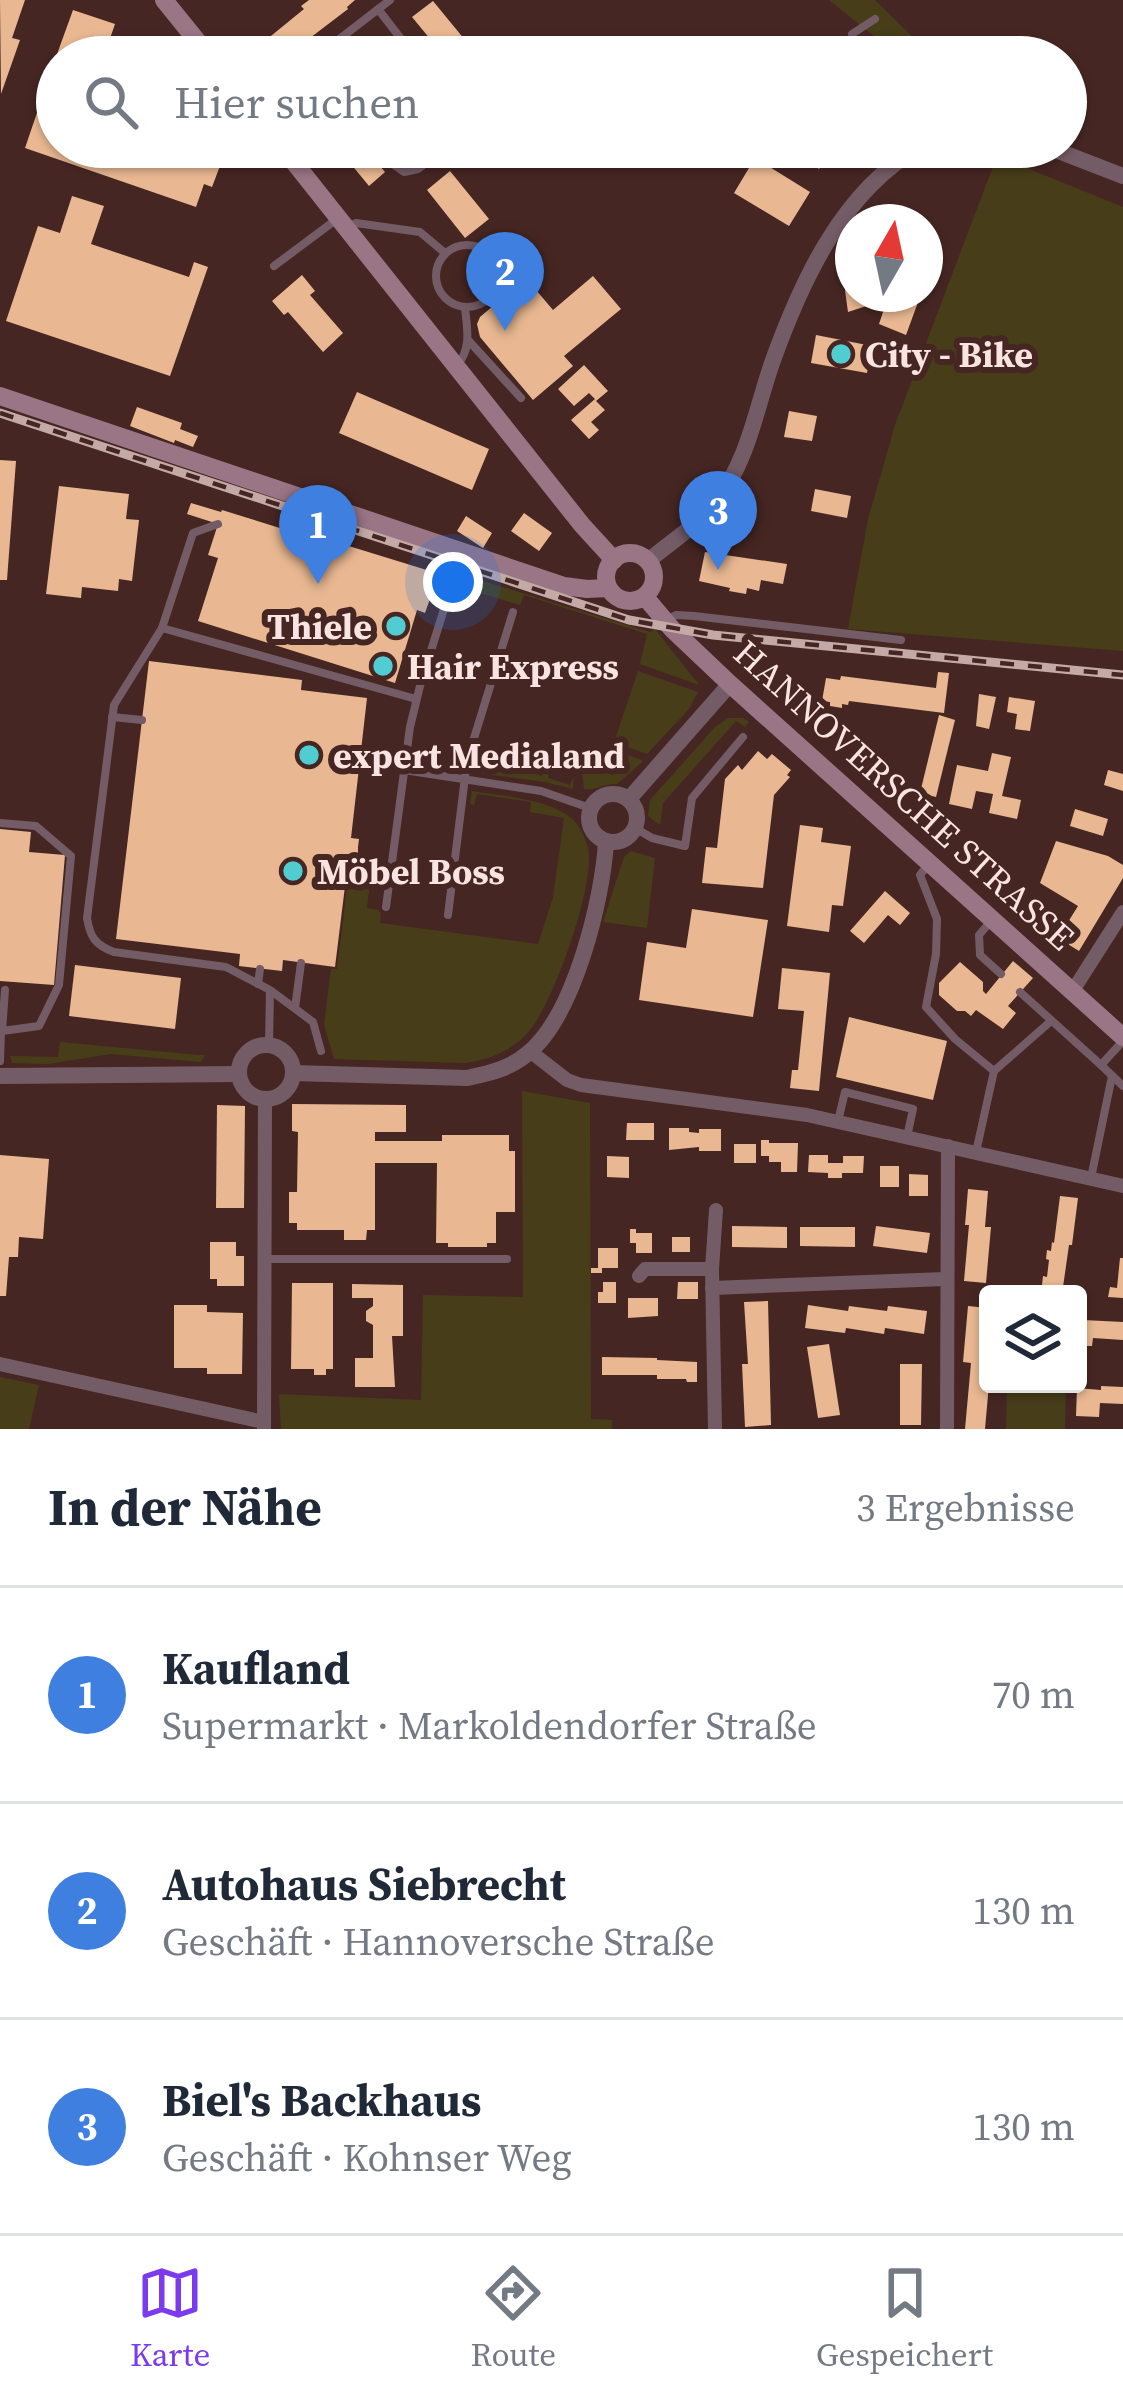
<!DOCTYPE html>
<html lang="de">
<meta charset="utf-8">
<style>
:root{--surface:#fff;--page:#f6f6f7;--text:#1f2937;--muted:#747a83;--line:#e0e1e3;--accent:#7c3aed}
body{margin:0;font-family:"Source Serif 4",serif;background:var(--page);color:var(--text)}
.controls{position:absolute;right:36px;bottom:36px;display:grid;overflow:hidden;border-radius:12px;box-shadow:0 3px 9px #0004}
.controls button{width:108px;height:108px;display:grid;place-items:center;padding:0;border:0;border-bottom:3px solid var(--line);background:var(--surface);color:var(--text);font:60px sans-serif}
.compass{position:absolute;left:835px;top:204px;width:108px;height:108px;border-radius:50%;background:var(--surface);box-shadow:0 3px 9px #0004;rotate:9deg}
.you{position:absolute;left:453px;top:582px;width:42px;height:42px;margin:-30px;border:9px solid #fff;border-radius:50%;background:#1a73e8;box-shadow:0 0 0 18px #1a73e833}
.badge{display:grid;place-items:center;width:78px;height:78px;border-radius:50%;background:var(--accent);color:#fff;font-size:39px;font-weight:700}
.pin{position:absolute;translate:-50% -99px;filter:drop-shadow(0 3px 6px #0008)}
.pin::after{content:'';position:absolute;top:63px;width:42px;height:36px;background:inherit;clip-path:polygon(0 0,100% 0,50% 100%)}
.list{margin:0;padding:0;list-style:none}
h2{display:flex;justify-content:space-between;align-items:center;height:156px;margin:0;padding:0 48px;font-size:51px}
h2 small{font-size:39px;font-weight:400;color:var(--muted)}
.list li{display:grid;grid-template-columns:78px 1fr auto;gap:36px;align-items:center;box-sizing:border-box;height:216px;padding:0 48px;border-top:3px solid var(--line)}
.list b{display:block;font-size:45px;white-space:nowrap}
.list p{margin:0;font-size:39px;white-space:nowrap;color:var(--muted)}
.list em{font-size:39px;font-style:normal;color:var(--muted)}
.icon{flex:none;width:66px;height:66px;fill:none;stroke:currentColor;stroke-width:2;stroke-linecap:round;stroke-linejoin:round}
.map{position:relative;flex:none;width:1123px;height:1429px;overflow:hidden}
.search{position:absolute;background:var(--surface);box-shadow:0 3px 9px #0004;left:36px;right:36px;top:36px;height:132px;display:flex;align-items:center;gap:30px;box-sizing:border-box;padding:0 42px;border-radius:66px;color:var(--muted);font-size:45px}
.sheet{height:804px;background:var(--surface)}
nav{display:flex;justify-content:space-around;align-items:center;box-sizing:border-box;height:168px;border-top:3px solid var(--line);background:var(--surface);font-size:33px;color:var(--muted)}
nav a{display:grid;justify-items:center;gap:6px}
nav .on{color:var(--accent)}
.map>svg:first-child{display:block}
.green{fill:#473d19}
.building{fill:#e9b892}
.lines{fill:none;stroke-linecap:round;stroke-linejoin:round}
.service{stroke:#745c67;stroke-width:8}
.minor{stroke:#745c67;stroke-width:14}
.tertiary{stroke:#745c67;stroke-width:16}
.secondary{stroke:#9a7585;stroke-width:18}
.rail-casing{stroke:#c3aaa7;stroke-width:9}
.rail{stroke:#462623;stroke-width:4.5;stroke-dasharray:14;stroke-linecap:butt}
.poi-dot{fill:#51ccd1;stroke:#462623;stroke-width:4.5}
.labels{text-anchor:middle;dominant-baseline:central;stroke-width:12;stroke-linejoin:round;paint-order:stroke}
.poi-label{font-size:36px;font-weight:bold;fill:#fae4e1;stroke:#462623;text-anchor:start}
.street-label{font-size:36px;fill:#fae4e1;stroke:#462623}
</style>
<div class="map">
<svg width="1123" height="1429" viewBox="0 0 1123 1429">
<rect width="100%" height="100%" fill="#462623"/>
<g class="green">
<polygon points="829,0 875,0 933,57 900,57"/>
<polygon points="997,156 1123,207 1123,651 848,629 868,519 895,425"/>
<polygon points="450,571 650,632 655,629 699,685 640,664 647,634 524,595 520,605 447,583"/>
<polygon points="638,671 698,692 689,709 647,754 614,742"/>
<polygon points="728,718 743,718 749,722 745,727 736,721 663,803 660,825 648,816 650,800 715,727"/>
<polygon points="483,747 480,756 509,765 512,756 517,757 514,767 542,776 545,767 550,768 548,778 570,785 574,776 573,789 545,782 477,773 474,769 478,748"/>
<path d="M612,749l30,11v2l-25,22c-12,-1 -21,7 -33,5l-2,-17 27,-14z"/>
<path d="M472,791c29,5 84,8 104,32 5,6 10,17 12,25 8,35 -34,154 -58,182 -16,20 -39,29 -64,33l-132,-4 -10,-34 7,-56h6l14,-113 22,2 -6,50 11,2 3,3 -1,10 158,21 15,-47 11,-79 -34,-6 1,-10 -54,-8 -3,11 -4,-1z"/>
<polygon points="631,851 655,858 647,928 603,922 624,857"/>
<polygon points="60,1042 199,1055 205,1055 201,1062 111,1054 48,1064 12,1063 10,1056 58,1057"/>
<polygon points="522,1091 590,1103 591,1419 612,1420 612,1429 281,1429 279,1394 421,1400 423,1295 523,1297"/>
<polygon points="0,1377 39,1385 29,1429 0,1429"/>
<polygon points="1007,1384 1066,1384 1065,1429 1006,1429"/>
</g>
<g class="building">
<polygon points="0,0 25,0 12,38 20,40 1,94"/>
<polygon points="309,0 355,0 347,7 348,9 285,57 261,57 255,49 304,9 301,6"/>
<polygon points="433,1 465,40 445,57 412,17"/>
<polygon points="73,10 115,24 105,53 114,57 56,57"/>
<polygon points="56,57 57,147 191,147 223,158 212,187 204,184 196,207 25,148"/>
<polygon points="360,147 364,147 385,172 369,186 346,158"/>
<polygon points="397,147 425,147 404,164 393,150"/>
<polygon points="788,147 835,147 819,169"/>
<polygon points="755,158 810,192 789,226 734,193"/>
<polygon points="450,171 489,219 465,238 427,190"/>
<polygon points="72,196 104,206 91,244 189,277 194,262 208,267 170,376 6,321 38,226 60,233"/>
<polygon points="852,260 853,294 921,294 906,335 879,324 885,306 882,301 848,312 845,290"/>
<polygon points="302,275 315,291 310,295 343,333 323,352 288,312 284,315 272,301"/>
<polygon points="593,276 621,309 564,356 573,366 533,400 480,337 477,324 480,317 500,300 510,312 536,290 553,310"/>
<polygon points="816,335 872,346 867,373 811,363"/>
<polygon points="584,365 608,391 596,401 605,410 591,422 599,430 589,439 571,420 595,399 589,393 574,406 558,389"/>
<polygon points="357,392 489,449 472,490 339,433"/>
<polygon points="137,407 182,423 180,429 198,436 193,447 175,440 174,443 130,426"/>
<polygon points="789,411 817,416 812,441 784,437"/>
<polygon points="0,460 16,461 7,580 0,580"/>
<polygon points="59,486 129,494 126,519 139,520 132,581 119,579 118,591 82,587 81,598 46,594"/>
<polygon points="815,489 851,496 847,518 811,511"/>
<polygon points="191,503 221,512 222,510 338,546 339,543 430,571 430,574 438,576 425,613 417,610 395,683 198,621 218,558 208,555 218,524 187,514"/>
<polygon points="524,513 552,533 539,551 511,531"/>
<polygon points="466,516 492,533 483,548 457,531"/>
<polygon points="705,552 787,564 783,584 761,580 759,591 747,588 746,594 729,591 730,588 699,581"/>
<polygon points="149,661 302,680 301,690 367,698 351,838 359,839 358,847 358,855 349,854 335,967 283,960 282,971 239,966 240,954 116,939"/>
<polygon points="938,672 949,673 944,713 849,701 848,705 842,704 842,708 830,706 830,702 822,701 826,678 840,680 841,676 936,688"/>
<polygon points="979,694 996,697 989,729 976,726"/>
<polygon points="1009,697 1035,701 1030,731 1015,729 1017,714 1007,712"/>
<polygon points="939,715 955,720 936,797 920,793"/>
<polygon points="758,751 767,759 772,754 791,770 787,775 790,777 774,795 763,888 702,883 706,847 717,848 725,779 738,765 742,770"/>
<polygon points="992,753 1011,757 1002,796 1021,800 1017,819 989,813 993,794 976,791 972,809 949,804 957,765 988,771"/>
<polygon points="1108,770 1123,774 1123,791 1104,785"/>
<polygon points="1075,809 1108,819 1103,836 1070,826"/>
<polygon points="800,825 823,828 821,842 851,846 843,906 832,905 829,932 787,926"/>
<polygon points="0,829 31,832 29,852 65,855 54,985 0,981"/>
<polygon points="1056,841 1108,856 1123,865 1123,878 1079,951 1058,938 1078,906 1040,883"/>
<polygon points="885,891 910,913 900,925 888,915 864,943 850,931"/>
<polygon points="692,909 768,920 753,1017 639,1000 647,942 686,948"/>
<polygon points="1013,961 1033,978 1008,1006 1016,1013 1003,1029 976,1010 971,1016 965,1011 957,1011 939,995 939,983 960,962 983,982 983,991 986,994"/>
<polygon points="75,965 181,978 175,1029 69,1016"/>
<polygon points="782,968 830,973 819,1091 790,1088 792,1070 798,1070 804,1011 778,1009"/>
<polygon points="849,1017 947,1041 933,1100 836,1077"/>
<polygon points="292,1104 406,1105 406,1132 375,1132 375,1141 442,1141 442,1135 509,1135 509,1151 515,1151 515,1212 496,1212 496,1243 487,1243 487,1247 448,1247 448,1243 436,1243 437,1163 375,1163 375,1230 367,1230 366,1240 344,1240 344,1230 297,1230 297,1223 289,1223 289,1192 297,1192 298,1132 292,1131"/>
<polygon points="217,1105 245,1106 244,1208 216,1208"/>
<polygon points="627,1123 654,1123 654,1140 626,1140"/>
<polygon points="669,1128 689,1128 689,1132 699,1133 699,1129 721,1129 721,1151 699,1151 699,1147 669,1150"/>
<polygon points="761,1140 769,1140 769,1143 798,1143 797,1172 781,1172 781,1162 769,1162 769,1156 761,1156"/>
<rect x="734" y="1144" width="22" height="19"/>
<polygon points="0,1155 49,1159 43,1239 19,1237 18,1257 9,1257 6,1296 0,1296"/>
<polygon points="809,1155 828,1155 828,1163 843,1163 843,1156 864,1156 863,1173 842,1173 842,1178 828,1178 828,1173 808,1172"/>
<polygon points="607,1156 629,1157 629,1178 607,1177"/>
<rect x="880" y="1166" width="19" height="21"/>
<polygon points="909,1174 928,1175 928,1196 909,1196"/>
<polygon points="968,1189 988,1191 985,1227 991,1227 986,1283 964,1281 969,1225 965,1225"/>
<polygon points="1060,1196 1078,1198 1072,1245 1069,1245 1062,1294 1045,1294 1046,1285 1042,1285 1043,1276 1047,1277 1049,1260 1046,1259 1047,1250 1051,1251 1052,1242 1054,1243"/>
<polygon points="732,1226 787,1227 787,1248 732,1247"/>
<polygon points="876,1226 930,1233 927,1253 873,1246"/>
<polygon points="800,1227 855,1227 855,1247 800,1246"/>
<polygon points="630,1229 636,1229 636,1233 652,1233 652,1253 636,1253 636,1243 630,1243"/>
<rect x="672" y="1237" width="18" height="15"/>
<polygon points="210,1242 236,1242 236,1256 244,1256 244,1286 217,1286 217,1279 210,1279"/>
<polygon points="598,1248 618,1248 618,1268 602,1268 602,1273 591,1273 591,1268 598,1268"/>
<polygon points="1120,1258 1123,1258 1123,1298 1108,1297 1110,1287 1117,1288"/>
<polygon points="603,1282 616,1282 616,1303 598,1303 598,1292 603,1292"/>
<polygon points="678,1282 698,1282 698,1299 677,1299"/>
<polygon points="292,1283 333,1283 333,1369 326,1369 326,1375 314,1375 314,1369 291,1369"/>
<polygon points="352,1284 403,1285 403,1336 392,1336 395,1387 355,1387 355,1358 373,1358 373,1325 366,1321 366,1311 373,1306 373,1298 352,1298"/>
<polygon points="628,1298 658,1298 658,1316 628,1318"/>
<polygon points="768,1301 771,1425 745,1427 742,1364 748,1364 744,1302"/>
<polygon points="174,1305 207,1305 207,1312 243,1313 242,1374 207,1374 207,1368 174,1368"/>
<polygon points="808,1305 848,1311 849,1306 887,1311 888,1306 927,1311 924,1334 885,1328 884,1334 846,1328 845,1333 805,1328"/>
<polygon points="968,1306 988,1308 985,1364 988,1364 989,1384 985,1429 965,1429 971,1363 963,1362"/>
<polygon points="1083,1320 1123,1322 1123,1340 1093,1338 1092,1346 1082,1346"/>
<polygon points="829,1344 840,1415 818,1418 807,1347"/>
<polygon points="602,1357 657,1358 657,1360 697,1362 697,1382 687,1382 686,1379 657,1379 657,1375 602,1375"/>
<polygon points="900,1364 922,1364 921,1425 900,1425"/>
<polygon points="1101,1386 1123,1387 1123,1404 1100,1403 1099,1417 1076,1416 1077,1388 1101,1390"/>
</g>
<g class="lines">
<g class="service">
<polyline points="378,9 415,57"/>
<polyline points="852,34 875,19"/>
<polyline points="316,57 390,0"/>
<polyline points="380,147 394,165 404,172 418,169 447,147"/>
<polyline points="300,167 329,147"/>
<polyline points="348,228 356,223 420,232 445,253"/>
<circle cx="467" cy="276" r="31"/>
<polyline points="274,266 337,219"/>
<polyline points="468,340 521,398"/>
<path d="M457,365c15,-16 10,-37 8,-57"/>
<polyline points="666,620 676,615 694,616 901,640"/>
<polyline points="162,628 193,533 218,524"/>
<polyline points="112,717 142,720"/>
<polyline points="404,770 541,791 590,808"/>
<polyline points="0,823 36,826 71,856 59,985 39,1026 2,1031 5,990"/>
<polyline points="635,828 652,838 685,846 692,798 743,737"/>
<polyline points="928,865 920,875 937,919 936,954 926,1007 955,1039 994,1071 976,1152"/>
<polyline points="386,907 410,727 420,686 449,593"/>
<polyline points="448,915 467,761 513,612"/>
<polyline points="991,921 979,935 980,955 1001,974"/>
<polyline points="258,984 260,969"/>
<polyline points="1020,992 1101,1065 1123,1041"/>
<polyline points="295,1008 301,963"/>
<polyline points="269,1045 270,991"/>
<path d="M321,1051l-8,-29 -43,-32 -44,-23 -112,-15c-19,-7 -24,-15 -27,-34l27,-213 48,-77 254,71"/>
<polyline points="0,1061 1,1031"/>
<polyline points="1101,1065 1123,1086"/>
<polyline points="994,1071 1051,1021"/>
<polyline points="838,1121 845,1092 913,1109 907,1137"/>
<polyline points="1091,1178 1112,1076"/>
<polyline points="266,1259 507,1259"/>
</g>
<g class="minor">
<polyline points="1072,992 1123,912"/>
<polyline points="531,1052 567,1080 581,1085 807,1115 1123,1186"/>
<polyline points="639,1276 645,1269 712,1269"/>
<polyline points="712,1288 945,1279"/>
<polyline points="0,1364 264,1422"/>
<polyline points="264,1429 265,1098"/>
<polyline points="715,1429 712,1269 716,1210"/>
<polyline points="947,1429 948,1146"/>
</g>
<g class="tertiary">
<polyline points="1048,147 1123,176"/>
<path d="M648,561c23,-19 51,-37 69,-61 31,-39 39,-91 55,-137 29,-81 70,-172 148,-216"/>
<circle cx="613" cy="818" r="24"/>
<polyline points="629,799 730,684"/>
<circle cx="266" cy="1072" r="27"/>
<path d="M293,1073l174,5c23,-5 42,-9 60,-24 47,-37 76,-155 79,-213"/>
<polyline points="0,1076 239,1074"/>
</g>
<g class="secondary">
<polyline points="164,0 210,57"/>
<polyline points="282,147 582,525 614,560"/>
<polyline points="0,396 564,586 587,589 608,588"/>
<circle cx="630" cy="577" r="24"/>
<polyline points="645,597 672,629 730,684 1123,1037"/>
</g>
<g class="rail-casing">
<polyline id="rail" points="0,413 629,620 713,635 1123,675"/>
</g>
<use href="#rail" class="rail"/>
</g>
<g class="poi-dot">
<circle cx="841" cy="354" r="12"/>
<circle cx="396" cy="626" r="12"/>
<circle cx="383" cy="666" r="12"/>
<circle cx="309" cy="755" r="12"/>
<circle cx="293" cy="871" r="12"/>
</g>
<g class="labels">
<g class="poi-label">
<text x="865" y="354">City - Bike</text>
<text x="372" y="626" text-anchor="end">Thiele</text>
<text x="407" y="666">Hair Express</text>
<text x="333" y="755">expert Medialand</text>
<text x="317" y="871">Möbel Boss</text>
</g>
<g class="street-label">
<text transform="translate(904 795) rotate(42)">HANNOVERSCHE STRASSE</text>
</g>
</g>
</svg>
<div class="controls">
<button><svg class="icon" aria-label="layers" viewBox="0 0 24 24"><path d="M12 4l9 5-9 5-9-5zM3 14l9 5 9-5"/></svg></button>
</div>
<svg class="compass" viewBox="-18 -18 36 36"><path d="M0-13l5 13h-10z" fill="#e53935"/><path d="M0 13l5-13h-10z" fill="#747a83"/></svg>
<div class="you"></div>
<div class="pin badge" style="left:318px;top:584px;background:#3f7fe0">1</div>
<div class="pin badge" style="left:505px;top:331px;background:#3f7fe0">2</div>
<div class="pin badge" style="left:718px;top:570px;background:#3f7fe0">3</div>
<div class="search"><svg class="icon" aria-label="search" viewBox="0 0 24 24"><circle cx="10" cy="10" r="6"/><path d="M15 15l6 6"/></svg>Hier suchen</div>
</div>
<section class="sheet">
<h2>In der Nähe<small>3 Ergebnisse</small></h2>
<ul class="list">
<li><span class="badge" style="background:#3f7fe0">1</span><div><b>Kaufland</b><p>Supermarkt · Markoldendorfer Straße</p></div><em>70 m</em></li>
<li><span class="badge" style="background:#3f7fe0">2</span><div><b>Autohaus Siebrecht</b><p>Geschäft · Hannoversche Straße</p></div><em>130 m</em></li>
<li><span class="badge" style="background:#3f7fe0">3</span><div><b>Biel's Backhaus</b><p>Geschäft · Kohnser Weg</p></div><em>130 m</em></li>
</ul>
</section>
<nav>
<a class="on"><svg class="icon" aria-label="map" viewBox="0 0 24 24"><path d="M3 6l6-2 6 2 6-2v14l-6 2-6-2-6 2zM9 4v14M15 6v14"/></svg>Karte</a>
<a><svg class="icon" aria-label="directions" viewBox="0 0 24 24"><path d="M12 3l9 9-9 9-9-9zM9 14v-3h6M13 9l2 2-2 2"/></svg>Route</a>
<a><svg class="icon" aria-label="saved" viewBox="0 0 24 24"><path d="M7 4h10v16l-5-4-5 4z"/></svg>Gespeichert</a>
</nav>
